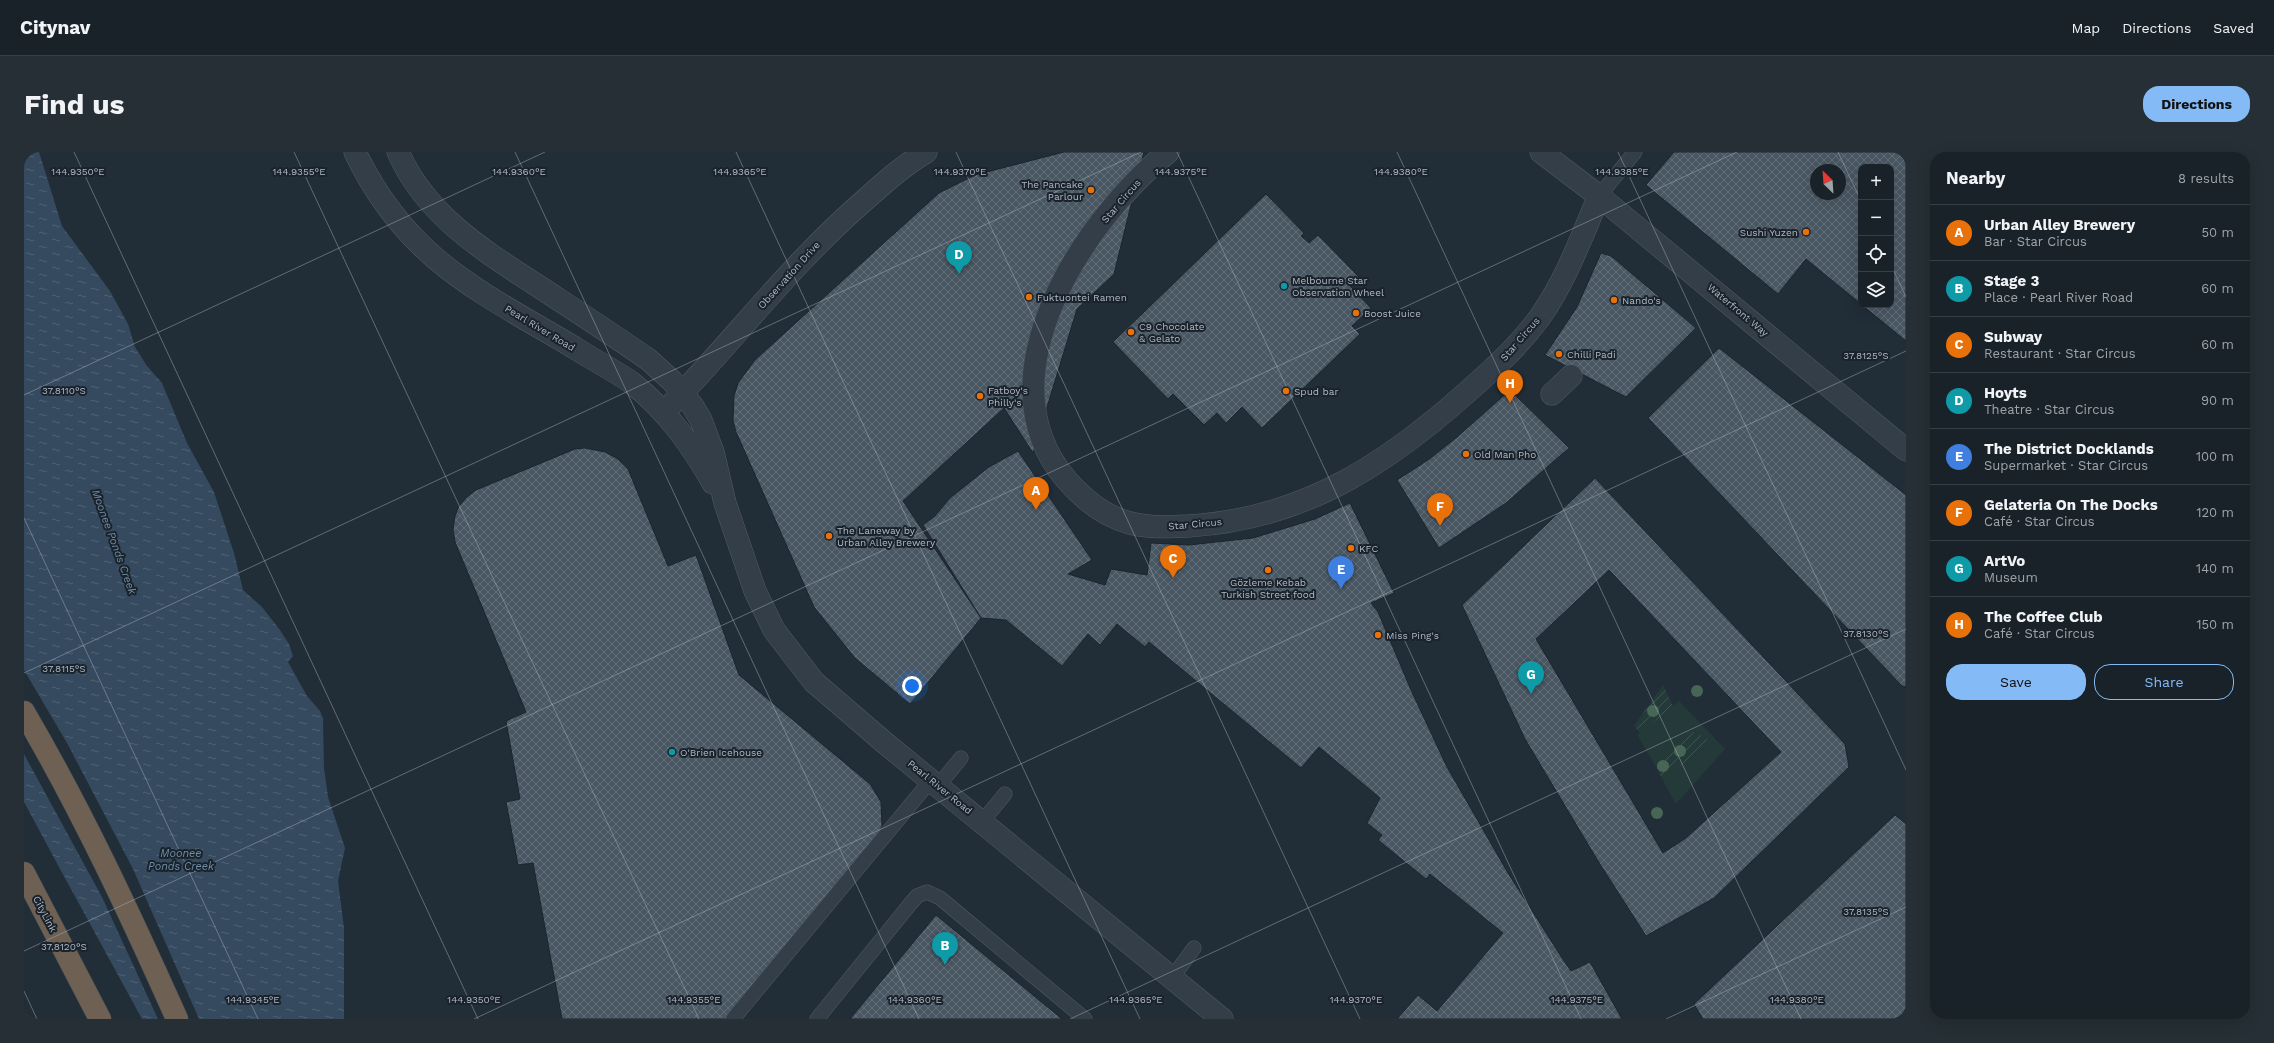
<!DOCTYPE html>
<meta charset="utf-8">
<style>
:root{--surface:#192229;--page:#262f35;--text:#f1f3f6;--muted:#9fa4a8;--line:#373f46;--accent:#84baf5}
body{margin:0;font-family:"Work Sans",sans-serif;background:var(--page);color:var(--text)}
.controls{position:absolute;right:12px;top:12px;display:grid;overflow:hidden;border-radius:8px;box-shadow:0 4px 16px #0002}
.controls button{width:36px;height:36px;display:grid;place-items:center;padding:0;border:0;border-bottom:1px solid var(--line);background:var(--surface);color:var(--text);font:20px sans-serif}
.compass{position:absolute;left:1786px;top:12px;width:36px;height:36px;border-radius:50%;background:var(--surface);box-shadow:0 4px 16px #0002;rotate:335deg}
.you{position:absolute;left:888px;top:534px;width:14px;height:14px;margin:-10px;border:3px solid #fff;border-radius:50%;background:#1a73e8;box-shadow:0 0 0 6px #1a73e833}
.badge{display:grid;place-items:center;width:26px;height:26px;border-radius:50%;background:var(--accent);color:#fff;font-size:13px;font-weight:700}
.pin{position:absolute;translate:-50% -33px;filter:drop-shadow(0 1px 2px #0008)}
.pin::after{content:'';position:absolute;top:21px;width:14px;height:12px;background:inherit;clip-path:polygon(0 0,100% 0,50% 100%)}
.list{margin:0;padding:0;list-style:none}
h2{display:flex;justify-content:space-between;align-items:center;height:52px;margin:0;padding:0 16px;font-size:17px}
h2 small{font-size:13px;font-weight:400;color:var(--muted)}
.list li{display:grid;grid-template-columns:26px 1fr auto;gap:12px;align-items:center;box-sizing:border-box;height:56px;padding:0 16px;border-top:1px solid var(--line)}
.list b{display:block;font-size:15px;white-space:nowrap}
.list p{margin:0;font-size:13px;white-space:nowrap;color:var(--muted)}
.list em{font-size:13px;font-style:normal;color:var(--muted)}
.actions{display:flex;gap:8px;padding:12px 16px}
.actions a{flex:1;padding:9px 0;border:1px solid var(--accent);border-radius:16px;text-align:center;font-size:14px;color:var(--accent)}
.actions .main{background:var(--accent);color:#111}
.icon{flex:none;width:22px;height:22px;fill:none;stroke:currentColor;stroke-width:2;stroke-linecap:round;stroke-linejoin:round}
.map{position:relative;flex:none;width:1882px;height:867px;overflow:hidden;border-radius:16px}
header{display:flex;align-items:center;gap:24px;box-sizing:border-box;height:56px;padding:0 20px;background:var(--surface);border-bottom:1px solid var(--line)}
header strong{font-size:19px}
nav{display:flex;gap:22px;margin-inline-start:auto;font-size:14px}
.intro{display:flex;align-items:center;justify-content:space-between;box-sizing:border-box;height:96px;padding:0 24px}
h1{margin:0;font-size:28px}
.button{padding:10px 18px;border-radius:16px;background:var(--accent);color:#111;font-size:14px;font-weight:700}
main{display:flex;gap:24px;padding:0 24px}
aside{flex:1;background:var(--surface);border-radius:16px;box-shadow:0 4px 16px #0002}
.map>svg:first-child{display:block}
.park{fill:#243a39}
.garden{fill:url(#garden-furrows)}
.water{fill:url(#water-ripples)}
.pier{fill:#212d37}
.building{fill:url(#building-cross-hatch);stroke:#1c252e;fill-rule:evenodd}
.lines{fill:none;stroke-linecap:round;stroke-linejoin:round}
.lane-casing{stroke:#525c65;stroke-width:15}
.street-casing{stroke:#525c65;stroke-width:23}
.highway-casing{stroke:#3f4952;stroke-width:23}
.lane{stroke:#343e48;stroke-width:14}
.street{stroke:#343e48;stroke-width:22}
.highway{stroke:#6e6052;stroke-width:22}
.tree{fill:#486655}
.ticks{fill:none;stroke:#afb9c4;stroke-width:1;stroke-opacity:0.45}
.food-dot{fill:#e8710a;stroke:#1a232c;stroke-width:1.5}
.culture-dot{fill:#0f9aa8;stroke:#1a232c;stroke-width:1.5}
.labels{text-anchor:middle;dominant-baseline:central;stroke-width:4;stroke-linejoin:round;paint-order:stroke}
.poi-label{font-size:10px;fill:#afb9c4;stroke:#1a232c;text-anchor:start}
.street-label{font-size:10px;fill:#afb9c4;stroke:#1a232c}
.water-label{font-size:11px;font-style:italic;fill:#708da8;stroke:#1a232c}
.ticks-label{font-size:10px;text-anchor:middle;fill:#afb9c4;stroke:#1a232c;stroke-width:4;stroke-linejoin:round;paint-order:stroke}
</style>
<header>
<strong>Citynav</strong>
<nav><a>Map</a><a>Directions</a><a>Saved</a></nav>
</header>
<div class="intro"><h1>Find us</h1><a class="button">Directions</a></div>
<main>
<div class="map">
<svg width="1882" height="867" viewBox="0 0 1882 867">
<defs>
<pattern id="garden-furrows" width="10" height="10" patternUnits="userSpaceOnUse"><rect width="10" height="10" fill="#243a39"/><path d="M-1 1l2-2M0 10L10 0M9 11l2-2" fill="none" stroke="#415454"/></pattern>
<pattern id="water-ripples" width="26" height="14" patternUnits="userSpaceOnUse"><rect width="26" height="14" fill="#354a5e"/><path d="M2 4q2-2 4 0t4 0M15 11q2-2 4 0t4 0" fill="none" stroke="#506273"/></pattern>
<pattern id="building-cross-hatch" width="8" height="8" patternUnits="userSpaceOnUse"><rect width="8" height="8" fill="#495763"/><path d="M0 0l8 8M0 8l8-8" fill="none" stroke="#616d78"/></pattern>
</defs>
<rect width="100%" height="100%" fill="#212d37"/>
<polygon class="park" points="1655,549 1701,597 1652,652 1638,627 1689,590 1665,577 1631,613 1613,583"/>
<g class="garden">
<polygon points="1639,533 1649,554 1616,581 1610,574"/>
<polygon points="1665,577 1689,590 1638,627 1631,613"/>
</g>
<polygon class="water" points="0,0 15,0 38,74 86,139 104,172 111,195 123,214 138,231 163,291 190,340 210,401 219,438 238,455 256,478 265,492 269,504 264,510 283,544 296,559 299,566 300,616 304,645 321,696 314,729 320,776 320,867 9,867 0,802"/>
<g class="pier">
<polygon points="0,518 43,591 109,717 175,867 134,867 78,745 0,602"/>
<polygon points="0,650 36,717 118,867 7,867 0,817"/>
</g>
<g class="building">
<polygon points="1040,0 1120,0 1090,122 1053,157 1009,301 980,256 879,349 957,466 886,552 831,506 790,455 712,280 709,268 710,244 714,231 731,208 915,41 951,23"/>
<path d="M1650,0h232v189l-44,-36h29v-138h-30v137l-55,-45 -28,35 -17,-14 -115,-95zM1792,18h24v24h-24z"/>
<polygon points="1242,42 1280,81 1277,84 1285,91 1294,83 1335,125 1326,134 1347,156 1328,174 1336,182 1238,276 1218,255 1202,271 1193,261 1180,273 1149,242 1144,247 1089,190"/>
<polygon points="1577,101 1587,104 1672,176 1602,245 1521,203 1553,155"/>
<polygon points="1695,196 1882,343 1882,535 1878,534 1624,266"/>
<polygon points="1486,238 1545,296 1482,351 1415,396 1373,328 1404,308 1432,286"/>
<polygon points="561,296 581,300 594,307 604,317 644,414 672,403 715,523 846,632 857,650 858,674 853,688 702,867 538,867 509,711 494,713 482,650 496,647 482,569 502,560 431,390 429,377 431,364 435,354 443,345 452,338 551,297"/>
<polygon points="994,299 1068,408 1044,422 1081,433 1087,417 1123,423 1127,391 1165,393 1229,386 1291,367 1326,351 1370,441 1347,451 1354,460 1387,538 1423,615 1484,721 1540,809 1547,819 1566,810 1598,867 1373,867 1394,843 1413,859 1479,781 1406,722 1402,727 1354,688 1358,683 1343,671 1356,646 1295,595 1277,616 1125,490 1121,495 1093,472 1076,493 1064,482 1038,514 982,468 957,466 899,373 911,364 926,346 965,315"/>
<path d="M1571,326l250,266 4,23 -135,131 -68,38 -48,-75 -73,-122 -63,-134zM1585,418l172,182 -95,86 -23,15 -127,-214z"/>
<polygon points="1871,663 1882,672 1882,867 1679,867 1670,852"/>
<polygon points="912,763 1038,867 826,867"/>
</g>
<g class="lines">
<g class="lane-casing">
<g id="lane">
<polyline points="1575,44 1611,0"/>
<polyline points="914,634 937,606"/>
<polyline points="958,670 981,642"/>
<polyline points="1148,826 1170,796"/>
<polyline points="709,867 907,628"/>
<polyline points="793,867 887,751 893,744 903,740 916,746 1061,867"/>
</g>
</g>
<g class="street-casing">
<g id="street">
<path d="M331,0c51,107 124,139 220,196 18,12 39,22 57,35 35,28 59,61 81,100"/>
<path d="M374,0c27,62 83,97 137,132 38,25 77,50 114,76l23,21 20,24 9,15 12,32 12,51 30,88 19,39 40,52 71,61 337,276"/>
<path d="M1144,0c-84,68 -188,224 -103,326 17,20 38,38 65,45 19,5 39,4 59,3 112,-7 194,-59 276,-132 27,-24 53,-47 75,-77 26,-37 41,-79 59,-121"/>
<polyline points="1517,0 1575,44 1882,298"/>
<polyline points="1528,242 1547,224"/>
<path d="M649,251c65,-68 122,-143 193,-204 19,-17 38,-34 60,-47"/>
</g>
</g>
<g class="highway-casing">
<g id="highway">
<path d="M0,560c58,99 106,202 153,307"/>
<polyline points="0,721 76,867"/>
</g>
</g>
<use href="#lane" class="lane"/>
<use href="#street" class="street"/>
<use href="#highway" class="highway"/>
</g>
<g class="tree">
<circle cx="1673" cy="539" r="6"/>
<circle cx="1629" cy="559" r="6"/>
<circle cx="1656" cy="599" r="6"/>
<circle cx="1639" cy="614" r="6"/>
<circle cx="1633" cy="661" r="6"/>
</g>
<path class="ticks" d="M50,0l404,867M270,0l405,867M491,0l404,867M712,0l404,867M932,0l404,867M1153,0l404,867M1373,0l404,867M1594,0l288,618M1814,0l23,49M1867,113l15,32M0,243l521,-243M0,366l234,501M0,521l1117,-521M0,799l1713,-799M0,839l13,28M450,867l1432,-668M1046,867l836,-390M1642,867l240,-112"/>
<g class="food-dot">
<circle cx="1067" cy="38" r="4"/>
<circle cx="1782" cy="80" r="4"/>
<circle cx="1005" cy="145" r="4"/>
<circle cx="1590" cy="148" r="4"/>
<circle cx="1332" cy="161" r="4"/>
<circle cx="1107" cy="180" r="4"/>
<circle cx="1535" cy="202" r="4"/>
<circle cx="1262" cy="239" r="4"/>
<circle cx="956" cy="244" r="4"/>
<circle cx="1442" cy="302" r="4"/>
<circle cx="805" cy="384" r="4"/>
<circle cx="1327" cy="396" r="4"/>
<circle cx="1244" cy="418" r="4"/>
<circle cx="1354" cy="483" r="4"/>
</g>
<g class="culture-dot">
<circle cx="1260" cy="134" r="4"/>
<circle cx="648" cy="600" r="4"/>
</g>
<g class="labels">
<g class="poi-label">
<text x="1059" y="32" text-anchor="end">The Pancake<tspan x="1059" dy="12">Parlour</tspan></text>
<text x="1774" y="80" text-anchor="end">Sushi Yuzen</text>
<text x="1268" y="128">Melbourne Star<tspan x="1268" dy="12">Observation Wheel</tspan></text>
<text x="1013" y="145">Fuktuontei Ramen</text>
<text x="1598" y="148">Nando's</text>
<text x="1340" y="161">Boost Juice</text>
<text x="1115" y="174">C9 Chocolate<tspan x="1115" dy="12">&amp; Gelato</tspan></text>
<text x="1543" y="202">Chilli Padi</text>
<text x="964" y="238">Fatboy's<tspan x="964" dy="12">Philly's</tspan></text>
<text x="1270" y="239">Spud bar</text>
<text x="1450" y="302">Old Man Pho</text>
<text x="813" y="378">The Laneway by<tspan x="813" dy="12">Urban Alley Brewery</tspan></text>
<text x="1335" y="396">KFC</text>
<text x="1244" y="430" text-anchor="middle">Gözleme Kebab<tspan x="1244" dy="12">Turkish Street food</tspan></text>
<text x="1362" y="483">Miss Ping's</text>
<text x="656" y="600">O'Brien Icehouse</text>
</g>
<g class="street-label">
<text transform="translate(1097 49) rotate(-49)">Star Circus</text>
<text transform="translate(765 123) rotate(-48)">Observation Drive</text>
<text transform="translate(1714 158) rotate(40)">Waterfront Way</text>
<text transform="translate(516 176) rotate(31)">Pearl River Road</text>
<text transform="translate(1496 187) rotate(-49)">Star Circus</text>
<text transform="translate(1171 372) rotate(-5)">Star Circus</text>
<text transform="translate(916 635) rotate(39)">Pearl River Road</text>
<text transform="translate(21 762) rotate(62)">CityLink</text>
</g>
<g class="water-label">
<text transform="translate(90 390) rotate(70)">Moonee Ponds Creek</text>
<text x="157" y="701">Moonee<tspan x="157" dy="13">Ponds Creek</tspan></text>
</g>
</g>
<g class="ticks-label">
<text x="54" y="23">144.9350°E</text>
<text x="275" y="23">144.9355°E</text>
<text x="495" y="23">144.9360°E</text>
<text x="716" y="23">144.9365°E</text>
<text x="936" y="23">144.9370°E</text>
<text x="1157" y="23">144.9375°E</text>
<text x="1377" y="23">144.9380°E</text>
<text x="1598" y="23">144.9385°E</text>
<text x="1842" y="207">37.8125°S</text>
<text x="40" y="242">37.8110°S</text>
<text x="1842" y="485">37.8130°S</text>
<text x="40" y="520">37.8115°S</text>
<text x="1842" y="763">37.8135°S</text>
<text x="40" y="798">37.8120°S</text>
<text x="450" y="851">144.9350°E</text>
<text x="670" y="851">144.9355°E</text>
<text x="891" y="851">144.9360°E</text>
<text x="1112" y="851">144.9365°E</text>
<text x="1553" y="851">144.9375°E</text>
<text x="229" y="851">144.9345°E</text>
<text x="1332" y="851">144.9370°E</text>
<text x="1773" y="851">144.9380°E</text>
</g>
</svg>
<div class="controls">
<button>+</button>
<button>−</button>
<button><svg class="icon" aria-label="locate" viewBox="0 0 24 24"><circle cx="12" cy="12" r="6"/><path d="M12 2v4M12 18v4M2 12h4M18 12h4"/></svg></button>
<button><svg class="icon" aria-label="layers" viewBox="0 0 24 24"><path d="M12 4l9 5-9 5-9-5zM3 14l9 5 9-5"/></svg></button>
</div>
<svg class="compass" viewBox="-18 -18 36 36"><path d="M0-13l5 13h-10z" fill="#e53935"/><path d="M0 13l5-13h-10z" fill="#9fa4a8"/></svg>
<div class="you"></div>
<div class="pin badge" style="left:1012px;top:358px;background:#e8710a">A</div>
<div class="pin badge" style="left:921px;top:813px;background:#0f9aa8">B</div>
<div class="pin badge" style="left:1149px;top:426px;background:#e8710a">C</div>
<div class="pin badge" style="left:935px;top:122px;background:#0f9aa8">D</div>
<div class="pin badge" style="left:1317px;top:437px;background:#3f7fe0">E</div>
<div class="pin badge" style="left:1416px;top:374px;background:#e8710a">F</div>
<div class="pin badge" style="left:1507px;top:542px;background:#0f9aa8">G</div>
<div class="pin badge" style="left:1486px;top:251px;background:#e8710a">H</div>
</div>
<aside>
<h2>Nearby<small>8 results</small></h2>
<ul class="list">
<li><span class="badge" style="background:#e8710a">A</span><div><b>Urban Alley Brewery</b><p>Bar · Star Circus</p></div><em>50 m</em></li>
<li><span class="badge" style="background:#0f9aa8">B</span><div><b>Stage 3</b><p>Place · Pearl River Road</p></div><em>60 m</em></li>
<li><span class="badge" style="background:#e8710a">C</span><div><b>Subway</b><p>Restaurant · Star Circus</p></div><em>60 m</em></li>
<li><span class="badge" style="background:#0f9aa8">D</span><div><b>Hoyts</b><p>Theatre · Star Circus</p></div><em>90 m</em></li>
<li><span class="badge" style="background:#3f7fe0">E</span><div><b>The District Docklands</b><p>Supermarket · Star Circus</p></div><em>100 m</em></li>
<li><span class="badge" style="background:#e8710a">F</span><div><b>Gelateria On The Docks</b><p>Café · Star Circus</p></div><em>120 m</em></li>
<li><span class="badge" style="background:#0f9aa8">G</span><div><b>ArtVo</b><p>Museum</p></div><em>140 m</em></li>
<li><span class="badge" style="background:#e8710a">H</span><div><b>The Coffee Club</b><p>Café · Star Circus</p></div><em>150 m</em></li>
</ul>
<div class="actions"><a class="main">Save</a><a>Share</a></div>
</aside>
</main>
